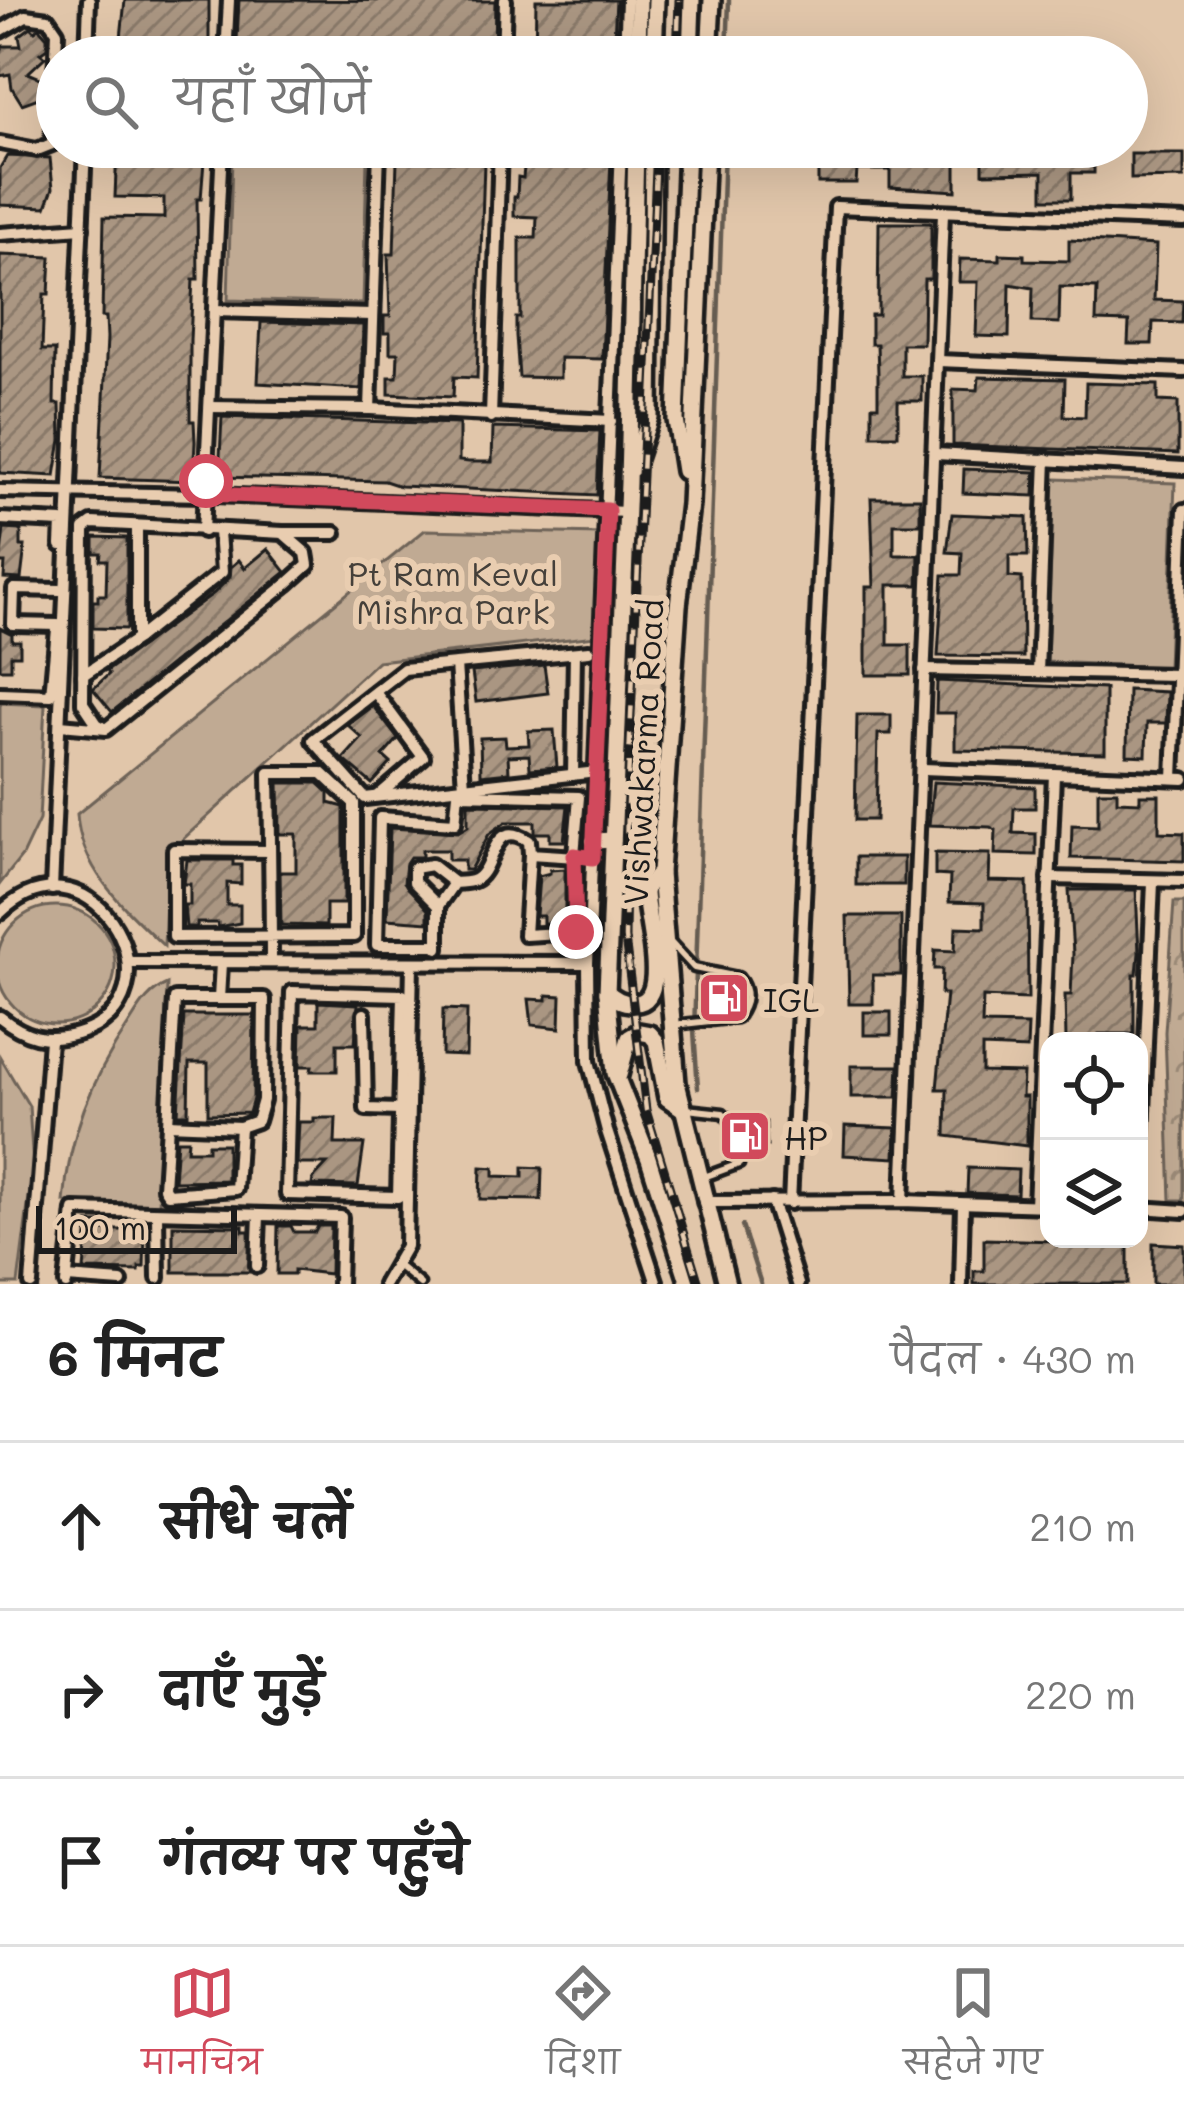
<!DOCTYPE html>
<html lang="hi">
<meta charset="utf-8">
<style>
:root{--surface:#fff;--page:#f2f2f2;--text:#222;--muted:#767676;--line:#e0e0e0;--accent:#d1495b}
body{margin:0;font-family:Mali,"Playpen Sans Deva",sans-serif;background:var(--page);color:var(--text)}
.controls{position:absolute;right:36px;bottom:36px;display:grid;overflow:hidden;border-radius:24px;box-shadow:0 12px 48px #0002}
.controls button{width:108px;height:108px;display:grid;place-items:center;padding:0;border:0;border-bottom:3px solid var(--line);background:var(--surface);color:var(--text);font:60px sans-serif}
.scale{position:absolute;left:36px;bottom:30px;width:201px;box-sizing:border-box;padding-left:12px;border:6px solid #1c1c1c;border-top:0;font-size:33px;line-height:42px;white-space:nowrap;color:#1c1c1c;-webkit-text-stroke:9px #e9cdb0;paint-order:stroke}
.stop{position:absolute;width:36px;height:36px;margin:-27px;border:9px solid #d1495b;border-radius:50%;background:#fff}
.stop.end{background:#d1495b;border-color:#fff;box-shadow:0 3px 12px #0008}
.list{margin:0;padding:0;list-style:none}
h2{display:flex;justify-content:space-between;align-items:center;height:156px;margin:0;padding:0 48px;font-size:51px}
h2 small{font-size:39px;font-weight:400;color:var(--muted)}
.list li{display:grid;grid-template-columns:78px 1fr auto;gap:36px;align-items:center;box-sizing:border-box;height:168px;padding:0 48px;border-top:3px solid var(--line)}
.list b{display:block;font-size:45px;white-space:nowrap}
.list em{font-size:39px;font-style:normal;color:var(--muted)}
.icon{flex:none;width:66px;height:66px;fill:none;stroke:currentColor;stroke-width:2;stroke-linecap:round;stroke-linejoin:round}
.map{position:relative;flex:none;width:1184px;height:1284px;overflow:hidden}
.search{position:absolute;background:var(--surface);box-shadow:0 12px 48px #0002;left:36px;right:36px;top:36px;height:132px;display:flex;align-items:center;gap:30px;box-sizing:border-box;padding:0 42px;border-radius:66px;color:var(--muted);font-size:45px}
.sheet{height:660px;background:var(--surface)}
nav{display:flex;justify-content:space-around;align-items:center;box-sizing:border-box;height:168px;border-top:3px solid var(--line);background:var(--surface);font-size:33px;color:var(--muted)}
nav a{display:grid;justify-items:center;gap:6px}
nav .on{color:var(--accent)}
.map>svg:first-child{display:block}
.green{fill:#c0aa93;stroke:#6e6358;stroke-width:3}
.forest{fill:url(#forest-crowns);stroke:#6e6358;stroke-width:3}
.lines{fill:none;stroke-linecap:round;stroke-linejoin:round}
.stream{stroke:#655b51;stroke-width:4.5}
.building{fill:url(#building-hatch);stroke:#1c1c1c;stroke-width:3}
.lane-casing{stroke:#1c1c1c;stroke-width:15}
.street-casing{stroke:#1c1c1c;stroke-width:20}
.secondary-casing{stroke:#1c1c1c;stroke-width:24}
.lane{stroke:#e9cdb0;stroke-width:6}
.street{stroke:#e9cdb0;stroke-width:10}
.secondary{stroke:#e9cdb0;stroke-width:15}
.rail-casing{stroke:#1c1c1c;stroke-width:9}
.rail{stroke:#e9cdb0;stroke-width:4.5;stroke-dasharray:14;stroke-linecap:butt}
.route{stroke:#d1495b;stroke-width:15}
.labels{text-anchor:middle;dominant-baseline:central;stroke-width:12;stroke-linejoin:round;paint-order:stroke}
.park-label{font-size:33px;fill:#45403a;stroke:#e9cdb0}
.street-label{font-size:33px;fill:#1c1c1c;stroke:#e9cdb0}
.poi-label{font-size:33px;fill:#1c1c1c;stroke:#e9cdb0;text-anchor:start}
</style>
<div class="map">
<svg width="1184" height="1284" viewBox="0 0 1184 1284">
<defs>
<pattern id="forest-crowns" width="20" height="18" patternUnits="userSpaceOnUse" patternTransform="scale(3)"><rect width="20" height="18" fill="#c0aa93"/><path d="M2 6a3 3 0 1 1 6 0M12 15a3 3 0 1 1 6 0" fill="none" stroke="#9b8a77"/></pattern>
<pattern id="building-hatch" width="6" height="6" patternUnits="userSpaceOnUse" patternTransform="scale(3)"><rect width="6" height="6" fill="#aa9682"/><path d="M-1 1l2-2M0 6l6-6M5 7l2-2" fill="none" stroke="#8a7a6a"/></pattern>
</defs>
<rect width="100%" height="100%" fill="#e1c6aa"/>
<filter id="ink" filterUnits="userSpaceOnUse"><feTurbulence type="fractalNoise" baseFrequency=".00833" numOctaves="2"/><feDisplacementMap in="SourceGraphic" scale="24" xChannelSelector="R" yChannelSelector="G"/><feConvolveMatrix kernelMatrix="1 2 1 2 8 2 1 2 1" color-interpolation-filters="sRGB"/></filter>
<g filter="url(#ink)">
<g class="green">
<polygon points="232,156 367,160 363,304 228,300"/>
<polygon points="1054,479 1175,483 1168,667 1047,662"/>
<path d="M425,530l175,4 -4,102 -218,25 -210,192 -4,93c-38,-36 -84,-76 -87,-132z"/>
<polygon points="0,703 45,705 39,820 22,856 0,884"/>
<circle cx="56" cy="965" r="59"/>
<path d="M167,984l-8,221 -95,-3c5,-67 27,-122 65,-178 11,-17 19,-32 38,-40z"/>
<polygon points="0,1057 29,1106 33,1166 18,1284 0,1284"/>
</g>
<polygon class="forest" points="1174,902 1184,902 1184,1200 1171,1200 1165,1032"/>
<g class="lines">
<g class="stream">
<polyline points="727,57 729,0"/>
<polyline points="698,1088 694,1031 724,147"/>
<polyline points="742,1226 761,1284"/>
</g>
</g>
<g class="building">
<polygon points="125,0 209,0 209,57 119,57"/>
<polygon points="239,0 495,1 494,49 237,41"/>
<polygon points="536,0 616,0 613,57 535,57"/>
<polygon points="31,27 35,31 39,28 47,37 47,48 40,53 45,57 28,73 43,79 44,96 22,104 12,88 10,74 0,76 0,54 3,46 21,46 19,36"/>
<polygon points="117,147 200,147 200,161 204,161 201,199 197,199 198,279 193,279 190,340 190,421 194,421 195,442 193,481 100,478 107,338 106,317 102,317 104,217 164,218 164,198 115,197"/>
<polygon points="526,147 607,147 607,159 611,159 602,359 560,358 560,378 519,377 516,336 516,318 520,318 520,238 536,238 537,217 514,216 514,197 517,197 518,177 523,178"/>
<polygon points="818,147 889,147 889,170 857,170 856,183 818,183"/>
<polygon points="931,147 956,147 956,191 890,187 890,163 931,163"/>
<polygon points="1043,147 1094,152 1094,173 1071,173 1071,199 1043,199 1043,172 983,173 983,148"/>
<polygon points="1131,154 1184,154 1184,178 1131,179"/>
<polygon points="7,156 50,158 53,188 46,207 0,205 0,168"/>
<polygon points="397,160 484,162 477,378 454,377 453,397 389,394 389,377 397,377 398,353 390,353 390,333 384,333 384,316 390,316 388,254 394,254"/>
<polygon points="879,223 931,223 931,279 924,279 923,344 902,344 902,376 922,376 922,401 898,401 898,435 872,435 872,406 878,406 878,373 877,344 871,344 871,315 878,315"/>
<polygon points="1069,240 1156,245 1154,300 1183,301 1182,323 1153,322 1152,344 1128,344 1129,322 1096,321 1097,288 1060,287 1059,323 1032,322 1033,288 1010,284 1009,337 976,336 978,282 959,282 960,259 1000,260 1000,254 1024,255 1024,260 1069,261"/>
<polygon points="0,255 51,257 49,294 44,294 42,350 55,350 54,404 60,404 61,440 55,476 0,473"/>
<polygon points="261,322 363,325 361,389 258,383"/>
<polygon points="979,377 1065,379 1064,416 1085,417 1086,383 1158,385 1158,401 1178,402 1178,454 953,445 953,389 978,390"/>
<polygon points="222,417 459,424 459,461 469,462 492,462 493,428 600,431 597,495 400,486 385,481 219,477"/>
<polygon points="964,469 1035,472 1034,496 963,493"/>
<polygon points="871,498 920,498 920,524 894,524 894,555 919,555 918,585 888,585 888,645 910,645 910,675 866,675 866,587 874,587"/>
<polygon points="952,514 1027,517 1028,556 1009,556 1009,577 1022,578 1023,657 938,656 943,575 961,575 962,553 947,552"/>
<polygon points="4,529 21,530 21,546 25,546 21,579 4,578 5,563 0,563"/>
<polygon points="94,537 127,538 127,629 93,628 93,601 98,601 98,595 106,595 107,560 100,560 101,553 94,553"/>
<polygon points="268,549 286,572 112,712 93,689 109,674 107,671 214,593 230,577 231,567 239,560 245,568"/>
<polygon points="0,628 12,634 12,641 20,641 20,655 11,655 11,669 0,669"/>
<polygon points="544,665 548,693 476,702 472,672"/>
<polygon points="937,681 1105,689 1105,753 955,750 955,713 936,713"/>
<polygon points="1128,690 1167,692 1166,723 1147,723 1146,756 1127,755"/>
<polygon points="373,706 398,739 383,756 391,763 372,784 343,759 362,738 348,725"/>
<polygon points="857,715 891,715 891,734 878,734 876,820 855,820"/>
<polygon points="554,730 557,767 530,769 529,755 508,756 509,772 481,775 480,738 505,737 506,746 529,745 528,731"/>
<polygon points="933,782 1035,787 1035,808 1014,808 1013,833 1036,834 1036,855 995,854 996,830 990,827 929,825"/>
<polygon points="279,783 318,783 329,793 329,803 344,807 344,904 326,904 326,926 281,925 280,872 296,872 296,834 280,834"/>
<polygon points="1098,791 1117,791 1117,801 1140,802 1140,795 1159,795 1159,832 1184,833 1184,861 1071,858 1072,825 1098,826"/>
<polygon points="468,804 568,806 564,841 550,841 550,833 535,833 535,822 506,822 489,834 470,870 464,870 464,860 448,860 448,850 422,850 422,857 410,857 406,863 404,882 428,910 428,922 387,919 390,828 458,832 468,826"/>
<polygon points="935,853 990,854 989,881 1027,882 1028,999 983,997 982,1024 1028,1025 1027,1049 982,1047 982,1072 1023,1073 1022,1097 1027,1097 1027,1146 946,1136 947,1089 937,1089 946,994 941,994 942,969 934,969 935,950 955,951 956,927 984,928 984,903 949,902 950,876 935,875"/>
<rect x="856" y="857" width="48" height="28"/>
<polygon points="187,860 233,860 233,865 241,865 241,884 227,883 227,905 240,905 240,923 218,927 218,923 197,923 197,927 186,927 184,905 190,905 190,884 184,884"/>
<polygon points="565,869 565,923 543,923 543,916 536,916 539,876 550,873 550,870"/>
<polygon points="1069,890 1136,890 1139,953 1137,974 1134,974 1134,1034 1099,1034 1099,1041 1066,1041 1065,995 1071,995 1073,954"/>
<polygon points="847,916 901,916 901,975 873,975 873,1004 849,1004"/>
<polygon points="547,995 561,996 560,1028 532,1025 529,999 547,1000"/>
<polygon points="318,1002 358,1004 355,1044 337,1044 337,1071 311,1071 312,1066 300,1066 301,1025 318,1025"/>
<polygon points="443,1009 467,1010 466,1056 442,1055"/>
<rect x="864" y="1012" width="27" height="23"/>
<polygon points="184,1015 254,1015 253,1099 249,1113 208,1114 208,1063 189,1063 188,1114 178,1114"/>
<polygon points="851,1066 899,1066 897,1097 851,1097"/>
<polygon points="314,1118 336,1118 335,1144 364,1144 358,1186 312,1185 313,1179 327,1164 297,1164 299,1122 314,1122"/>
<polygon points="745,1122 766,1122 767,1146 745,1146"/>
<polygon points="845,1126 896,1128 895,1158 844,1155"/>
<polygon points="177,1140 188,1140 187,1150 208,1150 208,1144 227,1144 227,1180 174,1181"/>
<polygon points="481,1167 494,1168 494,1176 523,1177 523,1167 542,1168 541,1200 480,1199"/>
<polygon points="968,1168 1018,1170 1017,1195 967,1193"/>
<polygon points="88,1223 102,1223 102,1230 123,1230 123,1224 140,1227 140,1232 145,1232 144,1267 139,1267 139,1271 84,1270"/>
<polygon points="173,1225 243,1226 243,1231 249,1231 250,1272 173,1272"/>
<polygon points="278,1226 291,1226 294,1232 315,1232 318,1226 331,1226 330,1274 294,1270 294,1274 277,1274"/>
<polygon points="984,1239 1128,1243 1128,1284 974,1284 974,1271 984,1271"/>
<polygon points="1153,1243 1184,1245 1184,1284 1153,1284"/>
</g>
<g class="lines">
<g class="lane-casing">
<g id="lane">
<path d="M670,942l24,26 44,9c12,14 9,27 -1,41l-63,7"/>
<polyline points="686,1109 723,1113 734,1125 739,1164 704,1177"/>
<polyline points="396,1264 420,1284"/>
</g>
</g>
<g class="street-casing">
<g id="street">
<polyline points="0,31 26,16 48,19 57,32 52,144 37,150 0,143"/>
<polyline points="87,57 89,0"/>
<polyline points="226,57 229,0"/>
<polyline points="503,57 505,0"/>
<polyline points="625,57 627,0"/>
<polyline points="239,147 500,153"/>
<polyline points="621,147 588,963 589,1061 607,1131 657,1284"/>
<polyline points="0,234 82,228"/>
<polyline points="214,311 372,315"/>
<polyline points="938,361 1184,371"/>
<polyline points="210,407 370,409 611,421"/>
<polyline points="370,409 379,150"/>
<polyline points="491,417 500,147"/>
<polyline points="936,454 1184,468"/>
<polyline points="0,491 204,495"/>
<polyline points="214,495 627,512"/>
<polyline points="0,519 62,522 61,545"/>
<polyline points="203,531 222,147"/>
<polyline points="283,533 335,533"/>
<polyline points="58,625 13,624 14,589 60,590"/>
<polyline points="137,639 137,527"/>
<polyline points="589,651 404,669 313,740 365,798 597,772"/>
<polyline points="456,664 464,787"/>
<polyline points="924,670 1177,675"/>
<polyline points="1038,672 1046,459"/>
<polyline points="83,675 137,639 222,572 219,532"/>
<polyline points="375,692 423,757 378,796"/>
<polyline points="0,693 51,695 57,629"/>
<polyline points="60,725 106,729 287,584 308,565 306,553 283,533 92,523 84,529 83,703 97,724 106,729"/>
<polyline points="923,769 1184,779"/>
<polyline points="573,775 575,653"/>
<polyline points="1173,778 1184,510"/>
<path d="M270,851l-96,-1v87l180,-1v-133l-32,-30h-53c1,63 2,126 2,189"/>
<polyline points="1049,878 1184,881"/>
<polyline points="52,889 85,147"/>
<path d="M438,906l16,-23c7,-1 14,0 20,-3 21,-9 17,-65 55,-39l1,13 63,4"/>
<path d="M0,913c95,-89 189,89 77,121 -31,9 -52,3 -77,-17"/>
<polyline points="438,945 377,945 380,818 455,823 458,794 579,797 574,855 576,932 525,935 530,854"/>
<polyline points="438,948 438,906 414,882 414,868 431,865 454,883"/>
<polyline points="129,962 588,963"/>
<polygon points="292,992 403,995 398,1197 287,1194"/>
<polygon points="175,999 264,999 263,1100 257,1121 240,1127 168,1124"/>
<polyline points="219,999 221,963"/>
<polyline points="364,1014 366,1109 400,1110"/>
<polyline points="168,1124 164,1188 168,1194 236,1189 240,1127"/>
<polyline points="772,1201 798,1284"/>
<polyline points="903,1201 943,213"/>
<polyline points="704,1202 903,1201 1049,1206"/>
<polyline points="790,1203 836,207 1184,221"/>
<polyline points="1035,1205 1054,775"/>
<polyline points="1139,1205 1153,882"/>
<polyline points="1139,1208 1184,1211"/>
<polyline points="157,1214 158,1278"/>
<polyline points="257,1266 259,1215"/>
<polyline points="67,1278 121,1282"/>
<polyline points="31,1284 50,1040"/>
<polyline points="66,1284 74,1210 341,1217 339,1284"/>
<polyline points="384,1284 406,1246 412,963"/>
<polyline points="961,1284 963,1204"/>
</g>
</g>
<g class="secondary-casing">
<g id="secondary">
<polyline points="638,57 639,0"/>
<polyline points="654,57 656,0"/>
<polyline points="690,57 692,0"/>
<polyline points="709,57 712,0"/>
<polyline points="636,147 628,483 607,992 615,1073 649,1159 689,1284"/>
<polyline points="706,147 690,504 678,606 660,873 677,1083 727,1284"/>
<polyline points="633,468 650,417 653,147"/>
<polyline points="684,471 676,420 687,147"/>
<polyline points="594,841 613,840"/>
<path d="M607,992c8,7 15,11 26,11 39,2 13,-82 12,-110l2,-8 13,-12"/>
<polyline points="619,1075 629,1038 639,1032 650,1034 656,1041 667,1098 683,1109"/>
</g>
</g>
<use href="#lane" class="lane"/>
<use href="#street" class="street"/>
<use href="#secondary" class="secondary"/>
<g class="rail-casing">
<g id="rail">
<polyline points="677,57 679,0"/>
<polyline points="657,147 627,804 625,938 646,1110 699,1284"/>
</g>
</g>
<use href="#rail" class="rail"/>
</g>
</g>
<g class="lines" filter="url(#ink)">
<polyline class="route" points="206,481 205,494 608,510 593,858 574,855 576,932"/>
</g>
<defs>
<g id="fuel-square" transform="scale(2.7)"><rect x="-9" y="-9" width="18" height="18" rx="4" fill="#d1495b" stroke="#e9cdb0"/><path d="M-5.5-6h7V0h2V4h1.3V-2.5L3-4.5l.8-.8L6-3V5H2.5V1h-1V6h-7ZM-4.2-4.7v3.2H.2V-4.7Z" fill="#fff"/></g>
</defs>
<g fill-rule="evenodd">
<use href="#fuel-square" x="724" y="998"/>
<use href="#fuel-square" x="745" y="1136"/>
</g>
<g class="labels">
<g class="park-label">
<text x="453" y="572">Pt Ram Keval<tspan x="453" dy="38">Mishra Park</tspan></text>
</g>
<g class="street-label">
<text transform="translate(642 752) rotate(-87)">Vishwakarma Road</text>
</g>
<g class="poi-label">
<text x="763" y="998">IGL</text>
<text x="784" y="1136">HP</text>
</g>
</g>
</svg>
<div class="controls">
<button><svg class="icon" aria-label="locate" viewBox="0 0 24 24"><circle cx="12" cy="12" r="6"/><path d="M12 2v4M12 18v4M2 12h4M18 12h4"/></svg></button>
<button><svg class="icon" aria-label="layers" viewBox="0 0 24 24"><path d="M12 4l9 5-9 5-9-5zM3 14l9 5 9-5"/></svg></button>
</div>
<div class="scale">100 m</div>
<div class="stop" style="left:206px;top:481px"></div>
<div class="stop end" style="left:576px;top:932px"></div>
<div class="search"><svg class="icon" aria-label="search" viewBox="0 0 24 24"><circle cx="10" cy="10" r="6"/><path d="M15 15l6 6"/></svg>यहाँ खोजें</div>
</div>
<section class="sheet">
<h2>6 मिनट<small>पैदल · 430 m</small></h2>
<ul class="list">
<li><svg class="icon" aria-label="ahead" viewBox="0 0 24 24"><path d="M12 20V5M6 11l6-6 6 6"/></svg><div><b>सीधे चलें</b></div><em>210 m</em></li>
<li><svg class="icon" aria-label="right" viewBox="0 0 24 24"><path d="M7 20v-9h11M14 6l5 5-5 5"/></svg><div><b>दाएँ मुड़ें</b></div><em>220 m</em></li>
<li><svg class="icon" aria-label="arrive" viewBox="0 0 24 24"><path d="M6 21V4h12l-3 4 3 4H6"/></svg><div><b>गंतव्य पर पहुँचे</b></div></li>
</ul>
</section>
<nav>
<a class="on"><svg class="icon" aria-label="map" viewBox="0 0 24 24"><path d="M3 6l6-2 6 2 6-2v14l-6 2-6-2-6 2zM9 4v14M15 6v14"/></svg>मानचित्र</a>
<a><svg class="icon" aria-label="directions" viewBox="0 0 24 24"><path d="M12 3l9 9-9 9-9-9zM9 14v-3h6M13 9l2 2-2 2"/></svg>दिशा</a>
<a><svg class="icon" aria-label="saved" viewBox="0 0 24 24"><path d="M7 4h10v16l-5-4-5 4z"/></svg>सहेजे गए</a>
</nav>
